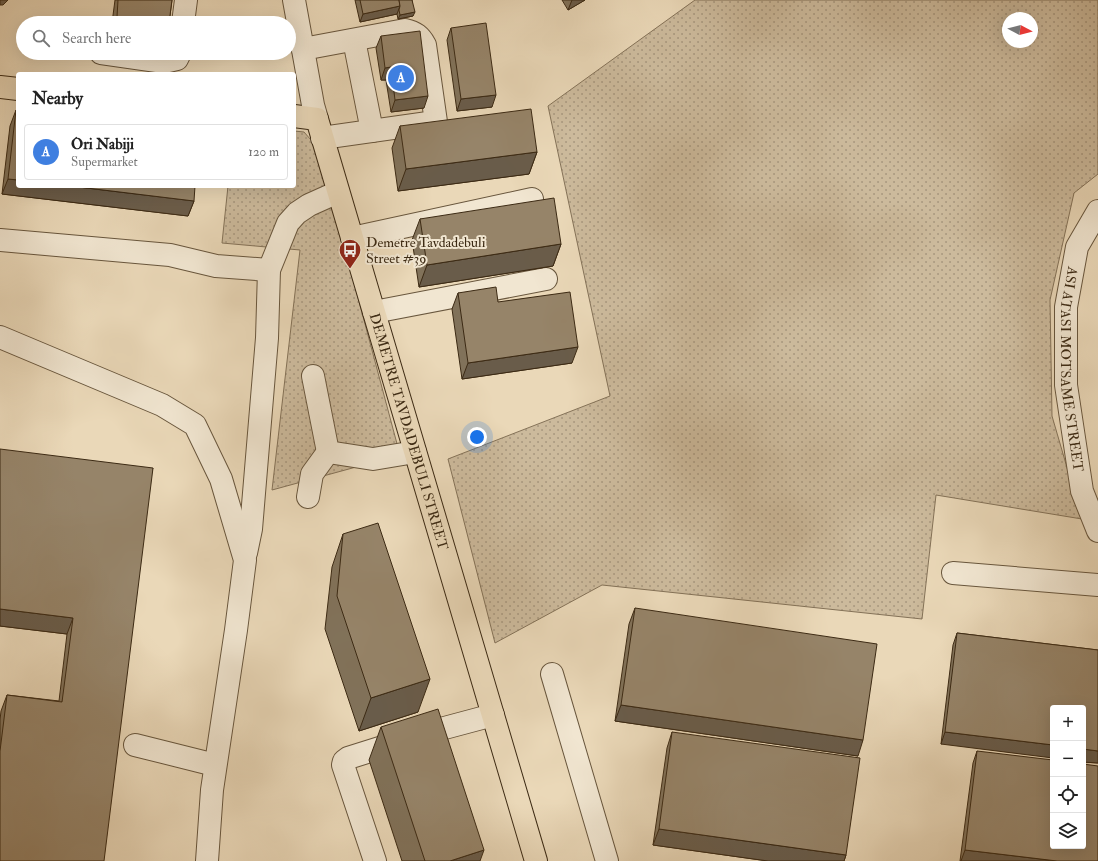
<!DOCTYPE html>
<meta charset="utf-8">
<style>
:root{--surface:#fff;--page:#f2f2f2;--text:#222;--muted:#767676;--line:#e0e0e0;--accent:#0b8043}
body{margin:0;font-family:"IM FELL Double Pica",serif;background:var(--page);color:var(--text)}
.controls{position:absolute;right:12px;bottom:12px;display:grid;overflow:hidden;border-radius:4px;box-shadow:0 4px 16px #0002}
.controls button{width:36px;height:36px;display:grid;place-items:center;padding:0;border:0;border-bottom:1px solid var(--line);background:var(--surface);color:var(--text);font:20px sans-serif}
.compass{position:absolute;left:1002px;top:12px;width:36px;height:36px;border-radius:50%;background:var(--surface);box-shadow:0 4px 16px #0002;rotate:97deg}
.you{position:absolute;left:477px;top:437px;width:14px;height:14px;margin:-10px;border:3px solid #fff;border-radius:50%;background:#1a73e8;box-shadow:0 0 0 6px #1a73e833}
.badge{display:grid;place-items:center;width:26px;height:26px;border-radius:50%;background:var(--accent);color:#fff;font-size:13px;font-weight:700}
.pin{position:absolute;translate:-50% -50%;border:2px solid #fff;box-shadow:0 1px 4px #0006}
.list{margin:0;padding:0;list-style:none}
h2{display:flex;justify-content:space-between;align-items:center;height:52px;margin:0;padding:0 16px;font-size:17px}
h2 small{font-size:13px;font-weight:400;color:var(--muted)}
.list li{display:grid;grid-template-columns:26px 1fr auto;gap:12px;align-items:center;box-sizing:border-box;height:56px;margin:0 8px 8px;padding:0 8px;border:1px solid var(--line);border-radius:4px}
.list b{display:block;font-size:15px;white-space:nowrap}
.list p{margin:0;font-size:13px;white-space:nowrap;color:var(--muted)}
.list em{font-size:13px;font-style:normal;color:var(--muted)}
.icon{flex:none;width:22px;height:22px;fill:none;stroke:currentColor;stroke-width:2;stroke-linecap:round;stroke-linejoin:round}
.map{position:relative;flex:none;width:1098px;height:861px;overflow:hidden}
.search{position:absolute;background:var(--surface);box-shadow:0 4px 16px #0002;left:16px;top:16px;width:280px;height:44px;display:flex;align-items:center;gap:10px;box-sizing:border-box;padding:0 14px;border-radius:22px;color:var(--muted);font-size:15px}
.panel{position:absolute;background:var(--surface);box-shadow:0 4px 16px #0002;left:16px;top:72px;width:280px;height:116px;border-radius:4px}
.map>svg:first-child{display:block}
.grass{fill:url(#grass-dots);stroke:#847258;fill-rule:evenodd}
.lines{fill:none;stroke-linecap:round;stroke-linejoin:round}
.minor-casing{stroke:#68563d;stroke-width:24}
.major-casing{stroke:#3c2a14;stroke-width:24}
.minor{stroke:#f1e6d1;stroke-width:22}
.major{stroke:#ead8b8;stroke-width:22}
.wall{fill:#81725a;stroke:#3c2a14}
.shaded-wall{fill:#695c4a;stroke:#3c2a14}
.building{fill:#968469;stroke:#3c2a14}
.labels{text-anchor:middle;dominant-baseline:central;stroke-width:4;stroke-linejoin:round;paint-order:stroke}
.poi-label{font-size:14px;fill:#3c2a14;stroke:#f1e6d1;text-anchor:start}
.street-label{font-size:14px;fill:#3c2a14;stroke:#f1e6d1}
</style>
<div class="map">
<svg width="1098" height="861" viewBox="0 0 1098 861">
<defs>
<pattern id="grass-dots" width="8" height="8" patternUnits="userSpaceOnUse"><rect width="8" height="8" fill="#ccba9c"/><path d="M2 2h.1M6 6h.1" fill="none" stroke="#a7977e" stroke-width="1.8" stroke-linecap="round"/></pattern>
</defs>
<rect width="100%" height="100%" fill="#ead8b8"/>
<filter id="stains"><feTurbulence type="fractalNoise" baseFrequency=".005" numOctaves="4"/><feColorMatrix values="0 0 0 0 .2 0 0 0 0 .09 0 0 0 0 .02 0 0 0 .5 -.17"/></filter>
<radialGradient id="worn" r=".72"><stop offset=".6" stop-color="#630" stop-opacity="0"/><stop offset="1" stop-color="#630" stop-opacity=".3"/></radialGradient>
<g class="grass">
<path d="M695,0h403v174l-24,19 -24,107 2,116 30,103 -146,-24 -14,124 -320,-34 -107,58 -47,-184 162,-63 -62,-290zM1008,18h24v24h-24z"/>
<polygon points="294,131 304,132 318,148 400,455 272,490 300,250 222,243 228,186 294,186"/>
</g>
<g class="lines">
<g class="minor-casing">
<g id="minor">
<polyline points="294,0 313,105 317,119"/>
<polyline points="183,23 186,0"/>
<polyline points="354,40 372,131"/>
<path d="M303,49l102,-19c10,2 15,6 20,15l11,77"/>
<polyline points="101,53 164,62 177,59 180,53"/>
<polyline points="322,138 428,123"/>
<path id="s1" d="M1098,211l-21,36 -11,60v78l16,106 16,40"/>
<polyline points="352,238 532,199"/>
<polyline points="0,240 170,255 216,266 269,270"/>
<polyline points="374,312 546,279"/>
<polyline points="0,337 162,405 195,425 221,479 245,560 236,630 212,790 207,861"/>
<polyline points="313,376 328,452 373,459 415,452"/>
<polyline points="308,497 312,474 328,452"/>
<polyline points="246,553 251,529 267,338 269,270 288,223 297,213 309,205 338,192"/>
<polyline points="953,573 1098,585"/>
<polyline points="552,674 607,861"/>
<polyline points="135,745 215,765"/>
<polyline points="375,861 343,765 344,761 348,758 437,730 493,715"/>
</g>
</g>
<g class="major-casing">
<g id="major">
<polyline points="0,87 18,89"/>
<path id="s2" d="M294,116l23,3 219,742"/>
</g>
</g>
<use href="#minor" class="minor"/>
<use href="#major" class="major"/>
</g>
<g class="wall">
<polygon points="115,0 172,0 169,23 112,23"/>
<polygon points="355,0 412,0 413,16 398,19 397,14 360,22"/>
<polygon points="562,0 585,0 568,10"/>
<polygon points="451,28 492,107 457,111 447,40"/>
<polygon points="381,36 424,108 391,112 386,80 381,80 376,48"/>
<polygon points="16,110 194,201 188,216 2,194 10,126"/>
<polygon points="400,126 537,152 529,174 398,191 392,148"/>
<polygon points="420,219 561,244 553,266 419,287 412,240"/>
<polygon points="458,293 498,302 572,363 462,379 452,309"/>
<polygon points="153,468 0,861 0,720 1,711 7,695 59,701 67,634 0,626"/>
<polygon points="343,534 418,712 359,731 325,629 332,567"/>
<polygon points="635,608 858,756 615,721 629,624"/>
<polygon points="957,633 1098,650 1098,763 1083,762 1083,708 941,744 953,645"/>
<polygon points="381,727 480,861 402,861 369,760"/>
<polygon points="672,732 846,855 844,861 768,861 653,845 667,748"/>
<polygon points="977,751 1098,861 960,861 973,763"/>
</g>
<g class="shaded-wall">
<polygon points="0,0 8,0 3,5 0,5"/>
<polygon points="572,0 585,0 568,10"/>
<polygon points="400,6 397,14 360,22 363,14"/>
<polygon points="415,12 413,16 398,19 400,15"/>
<polygon points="117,17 169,23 114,23"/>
<polygon points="391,67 386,80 381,80 385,68"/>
<polygon points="496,95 492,107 457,111 461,99"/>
<polygon points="428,96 424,108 391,112 395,100"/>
<polygon points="537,152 529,174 398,191 406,169"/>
<polygon points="8,179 18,180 18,186 70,186 194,201 188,216 2,194"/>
<polygon points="561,244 553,266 419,287 427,265"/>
<polygon points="578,347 572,363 462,379 468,363"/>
<polygon points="0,609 73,618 67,634 0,626"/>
<polygon points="430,679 418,712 359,731 371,698"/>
<polygon points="621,705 863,740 858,756 615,721"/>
<polygon points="945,732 1053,745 1053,758 941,744"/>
<polygon points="1083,749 1098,751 1098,763 1083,762"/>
<polygon points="659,829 846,855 844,861 768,861 653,845"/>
<polygon points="484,850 480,861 450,861"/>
<polygon points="965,850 1057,861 961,861"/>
</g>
<g class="building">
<polygon points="118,0 172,0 169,23 117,17"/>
<polygon points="360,0 399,0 400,6 363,14"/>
<polygon points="399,0 412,0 415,12 400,15 399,10 400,6"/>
<polygon points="486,23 496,95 461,99 451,28"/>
<polygon points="420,31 428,96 395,100 391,67 385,68 381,36"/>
<polygon points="531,109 537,152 406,169 400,126"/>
<polygon points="16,110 18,111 18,180 8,179"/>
<polygon points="70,186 195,186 194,201"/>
<polygon points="554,198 561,244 427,265 420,219"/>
<polygon points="496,287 498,302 570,292 578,347 468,363 458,293"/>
<polygon points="0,449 153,468 104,861 0,861 0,751 7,695 62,702 73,618 0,609"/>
<polygon points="378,523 430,679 371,698 337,596 343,534"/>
<polygon points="635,608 877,644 863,740 621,705"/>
<polygon points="957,633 1098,650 1098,751 1083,749 1083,708 1053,708 1053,745 945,732"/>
<polygon points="438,709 484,850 450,861 425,861 381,727"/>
<polygon points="672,732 860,758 846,855 659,829"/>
<polygon points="977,751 1053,760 1053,846 1083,846 1083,764 1098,766 1098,861 1057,861 965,850"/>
</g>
<defs>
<g id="bus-pin" transform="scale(1.15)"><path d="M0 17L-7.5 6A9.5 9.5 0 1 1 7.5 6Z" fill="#8f2418" stroke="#f1e6d1"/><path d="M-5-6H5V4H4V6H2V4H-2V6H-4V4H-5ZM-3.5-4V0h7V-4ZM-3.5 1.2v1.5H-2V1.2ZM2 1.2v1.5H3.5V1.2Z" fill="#fff"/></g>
</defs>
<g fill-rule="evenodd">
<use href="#bus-pin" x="350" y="250"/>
</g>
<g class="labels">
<g class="poi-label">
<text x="366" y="242">Demetre Tavdadebuli<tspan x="366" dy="16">Street #39</tspan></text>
</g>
<g class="street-label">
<text stroke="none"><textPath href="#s1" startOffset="165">ASI ATASI MOTSAME STREET</textPath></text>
<text stroke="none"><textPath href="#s2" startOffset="349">DEMETRE TAVDADEBULI STREET</textPath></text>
</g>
</g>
<rect width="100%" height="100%" filter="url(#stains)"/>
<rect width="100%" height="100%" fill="url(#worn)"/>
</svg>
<div class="controls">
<button>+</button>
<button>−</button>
<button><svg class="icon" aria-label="locate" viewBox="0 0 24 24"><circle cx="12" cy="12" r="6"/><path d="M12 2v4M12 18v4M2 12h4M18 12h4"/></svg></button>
<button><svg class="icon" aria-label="layers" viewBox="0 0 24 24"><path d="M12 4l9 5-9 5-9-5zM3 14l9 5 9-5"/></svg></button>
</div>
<svg class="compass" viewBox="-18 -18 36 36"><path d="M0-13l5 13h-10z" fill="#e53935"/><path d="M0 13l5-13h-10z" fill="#767676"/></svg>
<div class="you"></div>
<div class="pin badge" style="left:401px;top:78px;background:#3f7fe0">A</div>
<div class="search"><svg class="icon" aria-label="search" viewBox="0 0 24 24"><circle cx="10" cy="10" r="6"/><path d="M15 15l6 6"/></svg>Search here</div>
<section class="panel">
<h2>Nearby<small></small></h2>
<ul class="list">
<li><span class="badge" style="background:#3f7fe0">A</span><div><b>Ori Nabiji</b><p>Supermarket</p></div><em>120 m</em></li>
</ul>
</section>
</div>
